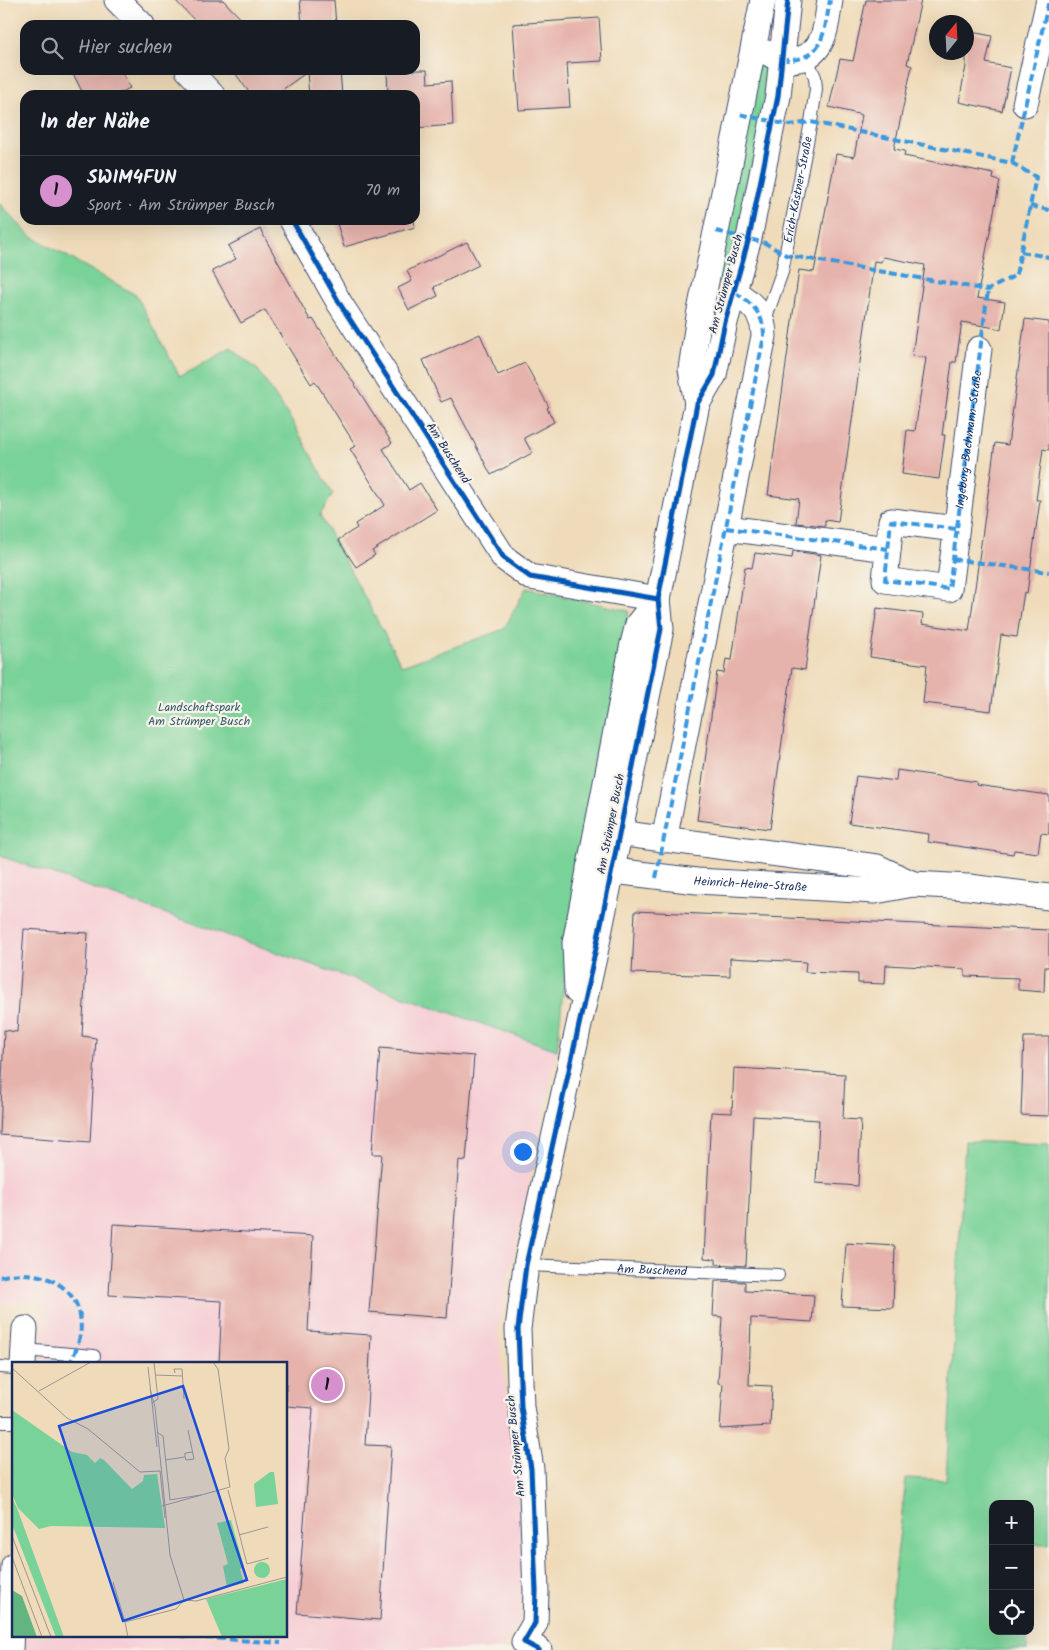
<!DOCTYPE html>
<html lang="de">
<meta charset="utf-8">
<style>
:root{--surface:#171b24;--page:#242831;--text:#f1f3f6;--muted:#9ea1a6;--line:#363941;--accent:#d690ce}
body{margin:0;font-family:Kalam,sans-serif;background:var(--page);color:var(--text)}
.controls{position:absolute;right:15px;bottom:15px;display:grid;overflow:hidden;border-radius:10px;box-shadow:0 5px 20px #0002}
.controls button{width:45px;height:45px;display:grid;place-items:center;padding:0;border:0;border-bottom:1px solid var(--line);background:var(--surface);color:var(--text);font:25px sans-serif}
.compass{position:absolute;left:929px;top:15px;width:45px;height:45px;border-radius:50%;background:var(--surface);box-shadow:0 5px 20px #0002;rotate:18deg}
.you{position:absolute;left:522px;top:1151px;width:18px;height:18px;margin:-12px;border:4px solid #fff;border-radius:50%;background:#1a73e8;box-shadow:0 0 0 8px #1a73e833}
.badge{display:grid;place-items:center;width:32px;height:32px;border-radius:50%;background:var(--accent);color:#111;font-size:16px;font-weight:700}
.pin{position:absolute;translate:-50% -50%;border:2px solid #fff;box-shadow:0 1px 5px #0006}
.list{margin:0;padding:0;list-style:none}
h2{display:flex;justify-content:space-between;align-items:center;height:65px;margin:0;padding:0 20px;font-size:21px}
h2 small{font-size:16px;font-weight:400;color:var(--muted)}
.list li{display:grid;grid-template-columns:32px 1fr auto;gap:15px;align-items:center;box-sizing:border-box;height:70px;padding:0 20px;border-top:1px solid var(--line)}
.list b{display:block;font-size:19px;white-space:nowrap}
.list p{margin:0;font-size:16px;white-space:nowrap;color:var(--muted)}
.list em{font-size:16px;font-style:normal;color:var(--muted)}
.icon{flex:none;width:28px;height:28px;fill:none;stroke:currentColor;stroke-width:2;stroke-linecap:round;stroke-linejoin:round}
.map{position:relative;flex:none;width:1049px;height:1650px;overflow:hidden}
.search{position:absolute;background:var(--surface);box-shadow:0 5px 20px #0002;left:20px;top:20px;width:400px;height:55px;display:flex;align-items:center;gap:12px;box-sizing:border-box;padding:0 18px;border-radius:15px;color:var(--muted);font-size:19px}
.panel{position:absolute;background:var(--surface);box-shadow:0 5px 20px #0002;left:20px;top:90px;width:400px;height:135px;border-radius:15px}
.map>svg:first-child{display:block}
.built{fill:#f6cfd6}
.green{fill:#79d297;stroke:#4a807a}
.building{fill:#e6b3ac}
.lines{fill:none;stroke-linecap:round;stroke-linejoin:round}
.lane-casing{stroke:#3b496c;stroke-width:14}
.street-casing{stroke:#3b496c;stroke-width:27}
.lane{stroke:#fff;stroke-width:12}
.street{stroke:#fff;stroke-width:25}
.quiet{stroke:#3a97de;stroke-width:4;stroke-dasharray:8 4;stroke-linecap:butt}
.cycleway-casing{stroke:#f7f3e8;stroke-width:8}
.cycleway{stroke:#0057b8;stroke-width:5}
.labels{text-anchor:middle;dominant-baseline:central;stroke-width:4.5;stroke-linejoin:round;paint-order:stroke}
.street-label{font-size:12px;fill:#1b2f5e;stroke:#f7f3e8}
.park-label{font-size:12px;fill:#32586c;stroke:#f7f3e8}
.inset-road{fill:none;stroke:#9a9695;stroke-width:1}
.view{fill:#1d4ed8;fill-opacity:0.15;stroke:#1d4ed8;stroke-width:2.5}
.inset-edge{fill:none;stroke:#1b2f5e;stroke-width:2.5}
</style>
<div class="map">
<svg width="1049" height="1650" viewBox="0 0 1049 1650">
<rect width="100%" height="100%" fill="#f7f3e8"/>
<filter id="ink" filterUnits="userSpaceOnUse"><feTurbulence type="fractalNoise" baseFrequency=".02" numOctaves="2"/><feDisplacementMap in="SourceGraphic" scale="10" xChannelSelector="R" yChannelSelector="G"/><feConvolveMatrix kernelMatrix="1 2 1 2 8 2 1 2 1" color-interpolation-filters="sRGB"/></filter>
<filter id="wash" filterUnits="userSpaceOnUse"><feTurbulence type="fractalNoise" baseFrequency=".0096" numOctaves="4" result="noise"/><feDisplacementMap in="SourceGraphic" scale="20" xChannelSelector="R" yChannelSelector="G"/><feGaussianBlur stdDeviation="1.12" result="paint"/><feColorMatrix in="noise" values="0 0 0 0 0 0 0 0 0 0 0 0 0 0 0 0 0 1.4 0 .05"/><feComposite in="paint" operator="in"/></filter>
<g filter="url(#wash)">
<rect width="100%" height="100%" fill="#efdbb9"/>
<polygon class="built" points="0,856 557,1050 498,1331 518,1476 523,1588 519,1623 499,1650 25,1650 25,1636 286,1636 286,1364 41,1364 44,1305 0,1303"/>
<g class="green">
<polygon points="758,65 770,70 771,91 729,280 714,283"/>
<polygon points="0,204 29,235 136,295 180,377 231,348 258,370 293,423 333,494 320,515 402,666 504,629 526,588 629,611 567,953 557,1050 0,856"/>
<polygon points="965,1141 1049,1144 1049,1544 1030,1544 1030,1504 993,1504 993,1631 1027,1631 1027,1650 886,1650 906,1478 946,1480"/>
</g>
<g id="blocks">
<g class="building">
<polygon points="175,0 223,0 247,25 199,25"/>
<polygon points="300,0 334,0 336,25 302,25"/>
<polygon points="866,0 921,0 907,64 912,66 894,149 905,151 904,156 994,174 993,179 1000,181 977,298 1005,302 1001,329 962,322 956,362 952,362 942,435 945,435 939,479 902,474 907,430 915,431 926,358 912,356 925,265 883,257 881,262 874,261 838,522 825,520 825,526 796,523 799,499 768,495 799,270 814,272 836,154 854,157 862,115 829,107 840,59 853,61"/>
<polygon points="599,18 602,61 567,63 570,107 519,110 513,24"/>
<polygon points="966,31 992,36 986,63 1011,68 1002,111 959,102 966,66"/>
<polygon points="71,70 121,70 130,88 116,95 84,95"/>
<polygon points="233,70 340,70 342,95 309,95 307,72 275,95 251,95"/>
<polygon points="387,70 427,70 428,83 451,81 453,125 415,128 415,95 388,95"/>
<polygon points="336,220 414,220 415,227 344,247"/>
<polygon points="260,229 310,320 313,319 392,443 383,449 409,490 420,483 437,510 372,551 375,555 356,567 338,540 357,528 355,524 385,505 350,449 356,446 315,381 311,384 265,310 241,323 212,271 236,259 228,246"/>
<polygon points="467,242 479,265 434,287 438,296 409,310 398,288 412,281 407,271"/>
<polygon points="1025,319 1049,322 1049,450 1043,449 1036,500 1040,500 1027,593 1024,592 1017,637 1001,635 991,711 923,703 927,665 870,657 877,608 923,614 922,624 969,631 995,443 1008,445"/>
<polygon points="480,334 498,375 525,363 549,407 547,408 554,422 524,438 532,453 491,475 451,398 441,402 423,360"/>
<polygon points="793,551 821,555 805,670 792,668 770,829 697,820 717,672 724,673 726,659 732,660 745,567 752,568 755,553 792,558"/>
<polygon points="897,770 977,782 976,785 1049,795 1049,834 1041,833 1038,853 1014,850 1013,854 928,842 929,834 849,823 856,776 896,781"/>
<polygon points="635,911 1049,930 1049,967 1045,967 1044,992 1018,990 1018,978 965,976 965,969 886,965 885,984 858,983 858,974 805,972 806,962 730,958 730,976 632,973"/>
<polygon points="24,929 88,933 82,1036 96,1038 90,1142 0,1135 4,1030 17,1032"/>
<polygon points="1024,1037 1049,1037 1049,1116 1021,1115"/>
<polygon points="380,1048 474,1056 466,1161 459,1160 447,1318 369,1312 382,1154 372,1154"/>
<polygon points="734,1068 845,1074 843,1119 861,1120 858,1186 816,1183 819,1120 753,1116 746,1266 716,1264 716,1259 704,1258 711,1112 732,1113"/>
<polygon points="113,1224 313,1236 308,1331 371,1335 365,1445 391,1446 380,1620 297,1613 313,1408 286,1406 286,1364 219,1364 222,1301 109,1295"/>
<polygon points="846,1243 895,1246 893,1308 842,1306"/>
<polygon points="715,1281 745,1282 745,1291 814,1295 812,1322 751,1318 749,1385 772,1386 770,1426 720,1429 723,1384 718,1383 722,1317 713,1316"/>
</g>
</g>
</g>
<g filter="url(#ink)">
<use href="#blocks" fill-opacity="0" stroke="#3b496c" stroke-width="1"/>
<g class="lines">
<g class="lane-casing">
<g id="lane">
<path id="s1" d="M764,323l18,-51 29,-150 5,-33 -1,-12 -9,-20"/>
<path id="s2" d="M526,1265l252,10"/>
<polyline points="24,1350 94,1356"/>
<polyline points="0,1367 14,1368"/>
<polyline points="0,1422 14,1422"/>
</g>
</g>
<g class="street-casing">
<g id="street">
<polyline points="117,0 142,25"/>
<path d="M768,53c19,12 44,9 54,-14 5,-11 6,-27 8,-39"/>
<polyline points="188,70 212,95"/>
<polyline points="1025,104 1049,0"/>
<polyline points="292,220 340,304 504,558 530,577 658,599"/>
<polyline points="697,404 691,369 699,316 763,0"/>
<polyline points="726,528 888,549"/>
<polyline points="956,529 891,521 885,580 949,589 979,349"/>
<polyline points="602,831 877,867 913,884"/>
<path d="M664,840l100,-504c0,-22 -12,-33 -30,-44"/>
<path id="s3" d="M589,868l108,13 178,10 38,-7 56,3 80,10"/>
<polyline points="577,991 575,943 632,648 638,624 658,599"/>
<polyline points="23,1364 25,1329"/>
<polyline points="10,1650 14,1566"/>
<polyline points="539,1650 524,1642 535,1623 536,1591 531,1469 521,1407 518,1329 526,1265 596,948 656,653 661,629 658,599 697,404 714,375 725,322 749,238 778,96 788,0"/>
</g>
</g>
<use href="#lane" class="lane"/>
<use href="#street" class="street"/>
<g class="quiet">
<path d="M781,60c43,2 43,-27 49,-60"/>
<polyline points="1012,163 1049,0"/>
<polyline points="1030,206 1049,210"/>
<polyline points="716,231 765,243 786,255 988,290 1016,275 1036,177 1012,163 811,122 789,125 739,114"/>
<polyline points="1021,252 1049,257"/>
<polyline points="726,528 888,549"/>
<path id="s4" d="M956,529l-65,-8 -6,59 64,9 39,-299"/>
<polyline points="952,559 1049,572"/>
<path d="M656,878l108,-542c0,-22 -12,-33 -30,-44"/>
<path d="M0,1277c59,-15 103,30 69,87"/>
<polyline points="181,1636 281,1643"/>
</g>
<g class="cycleway-casing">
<g id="cycleway">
<polyline points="292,220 340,304 504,558 530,577 658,599"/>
<polyline points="539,1650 524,1642 535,1623 536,1591 531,1469 521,1407 518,1329 526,1265 596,948 656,653 661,629 658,599 697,404 714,375 725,322 749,238 778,96 788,0"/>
</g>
</g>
<use href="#cycleway" class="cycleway"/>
</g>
</g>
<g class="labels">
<g class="street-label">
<text stroke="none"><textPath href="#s1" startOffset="138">Erich-Kästner-Straße</textPath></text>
<text transform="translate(726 284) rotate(-75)">Am Strümper Busch</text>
<text stroke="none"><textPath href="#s4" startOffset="340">Ingeborg-Bachmann-Straße</textPath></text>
<text transform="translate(448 453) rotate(57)">Am Buschend</text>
<text transform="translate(611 824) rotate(-79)">Am Strümper Busch</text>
<text stroke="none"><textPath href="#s3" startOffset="162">Heinrich-Heine-Straße</textPath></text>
<text stroke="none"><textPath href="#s2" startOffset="126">Am Buschend</textPath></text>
<text transform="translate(516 1446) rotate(-96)">Am Strümper Busch</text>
</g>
<g class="park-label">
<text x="199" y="707">Landschaftspark<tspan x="199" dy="14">Am Strümper Busch</tspan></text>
</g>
</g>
<g transform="translate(12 1362)">
<rect width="275" height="275" fill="#efdbb9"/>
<path d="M0,48l60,42 15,3 8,8 5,-5 4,2 28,29 11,-8 1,-6 13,-1 8,54 -114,-2 -12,3 -21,-21 -6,-14zM258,110h4l4,32 -22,3 -2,-23zM0,136l5,10 47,129h-8l-44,-113zM219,158l13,47 -4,2 4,14 -17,4 -4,-21 5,-2 -11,-41zM242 208a8 8 0 1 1 16 0a8 8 0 1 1-16 0ZM275,217v58h-65l-16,-38z" fill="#79d297"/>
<path d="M0,228l10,6 15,41h-25z" fill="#62b480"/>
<path class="inset-road" d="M136,5l9,80M0,6l55,50 21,11 52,43 20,-1M163,11l-1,-4h8l2,30M143,13l27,1M138,27l5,18 15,148 14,45 12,1 91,-24M27,29l52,-29M140,41l6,-4 -4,-37M145,70l6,4 7,63M173,95l1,3 8,-1 -6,-29M153,98l20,-3v-4l8,-1M148,109l5,47M216,128l19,74 22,-6M157,138l32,-5M150,144l68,-19 -5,-29 4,-9 -11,-80 -5,-7M227,173l29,-8M0,174l39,101M0,195l30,80M101,220l12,40 51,-13 8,-9M113,260l3,15"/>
<path class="view" d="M171,24l64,194 -124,41 -64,-195z"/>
<rect width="275" height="275" class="inset-edge"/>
</g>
</svg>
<div class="controls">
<button>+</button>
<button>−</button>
<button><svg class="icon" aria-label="locate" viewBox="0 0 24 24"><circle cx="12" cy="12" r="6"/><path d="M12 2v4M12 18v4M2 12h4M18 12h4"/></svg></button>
</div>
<svg class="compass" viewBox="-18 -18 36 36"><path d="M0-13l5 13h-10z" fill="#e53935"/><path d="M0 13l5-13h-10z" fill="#9ea1a6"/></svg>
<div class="you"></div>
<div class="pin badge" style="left:327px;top:1385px">1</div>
<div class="search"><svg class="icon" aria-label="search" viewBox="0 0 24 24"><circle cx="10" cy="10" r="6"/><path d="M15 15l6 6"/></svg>Hier suchen</div>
<section class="panel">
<h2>In der Nähe<small></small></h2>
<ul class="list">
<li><span class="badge">1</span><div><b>SWIM4FUN</b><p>Sport · Am Strümper Busch</p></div><em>70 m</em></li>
</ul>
</section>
</div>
